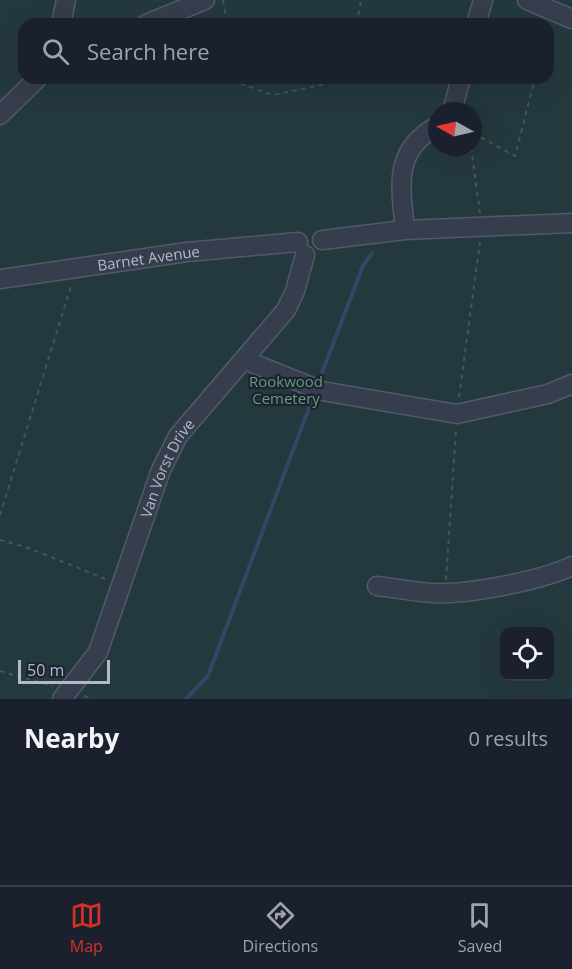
<!DOCTYPE html>
<style>
:root{--surface:#1a202e;--page:#232836;--text:#f1f3f6;--muted:#9fa3aa;--line:#383e4a;--accent:#d93025}
body{margin:0;font-family:"Open Sans",sans-serif;background:var(--page);color:var(--text)}
.controls{position:absolute;right:18px;bottom:18px;display:grid;overflow:hidden;border-radius:12px;box-shadow:0 6px 24px #0002}
.controls button{width:54px;height:54px;display:grid;place-items:center;padding:0;border:0;border-bottom:2px solid var(--line);background:var(--surface);color:var(--text);font:30px sans-serif}
.compass{position:absolute;left:428px;top:102px;width:54px;height:54px;border-radius:50%;background:var(--surface);box-shadow:0 6px 24px #0002;rotate:278deg}
.scale{position:absolute;left:18px;bottom:15px;width:92px;box-sizing:border-box;padding-left:6px;border:3px solid #b2b9c9;border-top:0;font-size:16px;line-height:21px;white-space:nowrap;color:#b2b9c9;-webkit-text-stroke:4px #1c2332;paint-order:stroke}
.list{margin:0;padding:0;list-style:none}
h2{display:flex;justify-content:space-between;align-items:center;height:78px;margin:0;padding:0 24px;font-size:26px}
h2 small{font-size:20px;font-weight:400;color:var(--muted)}
.icon{flex:none;width:33px;height:33px;fill:none;stroke:currentColor;stroke-width:2;stroke-linecap:round;stroke-linejoin:round}
.map{position:relative;flex:none;width:572px;height:699px;overflow:hidden}
.search{position:absolute;background:var(--surface);box-shadow:0 6px 24px #0002;left:18px;right:18px;top:18px;height:66px;display:flex;align-items:center;gap:15px;box-sizing:border-box;padding:0 21px;border-radius:18px;color:var(--muted);font-size:22px}
.sheet{height:186px;background:var(--surface)}
nav{display:flex;justify-content:space-around;align-items:center;box-sizing:border-box;height:84px;border-top:2px solid var(--line);background:var(--surface);font-size:16px;color:var(--muted)}
nav a{display:grid;justify-items:center;gap:3px}
nav .on{color:var(--accent)}
.map>svg:first-child{display:block}
.green{fill:#24393e;fill-rule:evenodd}
.lines{fill:none;stroke-linecap:round;stroke-linejoin:round}
.stream{stroke:#354565;stroke-width:4}
.minor-casing{stroke:#525968;stroke-width:21}
.path{stroke:#42565b;stroke-width:2;stroke-dasharray:4.5 4.5;stroke-linecap:butt}
.minor{stroke:#363e4d;stroke-width:18}
.labels{text-anchor:middle;dominant-baseline:central;stroke-width:4.5;stroke-linejoin:round;paint-order:stroke}
.street-label{font-size:15px;fill:#b2b9c9;stroke:#1c2332}
.park-label{font-size:15px;fill:#689a79;stroke:#1c2332}
</style>
<div class="map">
<svg width="572" height="699" viewBox="0 0 572 699">
<rect width="100%" height="100%" fill="#222b3d"/>
<path class="green" d="M0,0h572v699h-572zM24,24h524v54h-524zM437,111h36v36h-36zM504,632h46v44h-46z"/>
<g class="lines">
<g class="stream">
<polyline points="318,383 363,266 372,253"/>
<polyline points="186,699 208,676 315,392"/>
</g>
<g class="minor-casing">
<g id="minor">
<polyline points="527,0 572,19"/>
<polyline points="61,24 66,0"/>
<polyline points="146,24 205,0"/>
<polyline points="476,24 483,0"/>
<polyline points="452,111 461,78"/>
<polyline points="0,115 38,78"/>
<path d="M405,230c-4,-43 -13,-79 32,-104"/>
<polyline points="322,240 405,230 572,223"/>
<path id="s1" d="M0,279l187,-27 111,-10"/>
<polyline points="245,360 322,391 457,414 548,394 572,384"/>
<path d="M377,586c18,2 37,6 55,7 35,2 108,-12 140,-27"/>
<path id="s2" d="M62,699l36,-47 63,-182 17,-34 108,-126 9,-19 10,-36"/>
</g>
</g>
<g class="path">
<polyline points="223,0 227,24"/>
<polyline points="357,24 361,0"/>
<polyline points="236,78 236,82 273,95 321,85 327,78"/>
<polyline points="473,133 515,156 535,78"/>
<polyline points="471,147 480,213"/>
<polyline points="459,397 480,242"/>
<polyline points="0,515 72,283"/>
<polyline points="0,540 26,547 108,580"/>
<polyline points="446,580 456,430"/>
<polyline points="0,671 53,686"/>
<polyline points="84,696 93,699"/>
</g>
<use href="#minor" class="minor"/>
</g>
<g class="labels">
<g class="street-label">
<text stroke="none"><textPath href="#s1" startOffset="150">Barnet Avenue</textPath></text>
<text stroke="none"><textPath href="#s2" startOffset="256">Van Vorst Drive</textPath></text>
</g>
<g class="park-label">
<text x="286" y="381">Rookwood<tspan x="286" dy="17">Cemetery</tspan></text>
</g>
</g>
</svg>
<div class="controls">
<button><svg class="icon" aria-label="locate" viewBox="0 0 24 24"><circle cx="12" cy="12" r="6"/><path d="M12 2v4M12 18v4M2 12h4M18 12h4"/></svg></button>
</div>
<svg class="compass" viewBox="-18 -18 36 36"><path d="M0-13l5 13h-10z" fill="#e53935"/><path d="M0 13l5-13h-10z" fill="#9fa3aa"/></svg>
<div class="scale">50 m</div>
<div class="search"><svg class="icon" aria-label="search" viewBox="0 0 24 24"><circle cx="10" cy="10" r="6"/><path d="M15 15l6 6"/></svg>Search here</div>
</div>
<section class="sheet">
<h2>Nearby<small>0 results</small></h2>
<ul class="list">
</ul>
</section>
<nav>
<a class="on"><svg class="icon" aria-label="map" viewBox="0 0 24 24"><path d="M3 6l6-2 6 2 6-2v14l-6 2-6-2-6 2zM9 4v14M15 6v14"/></svg>Map</a>
<a><svg class="icon" aria-label="directions" viewBox="0 0 24 24"><path d="M12 3l9 9-9 9-9-9zM9 14v-3h6M13 9l2 2-2 2"/></svg>Directions</a>
<a><svg class="icon" aria-label="saved" viewBox="0 0 24 24"><path d="M7 4h10v16l-5-4-5 4z"/></svg>Saved</a>
</nav>
